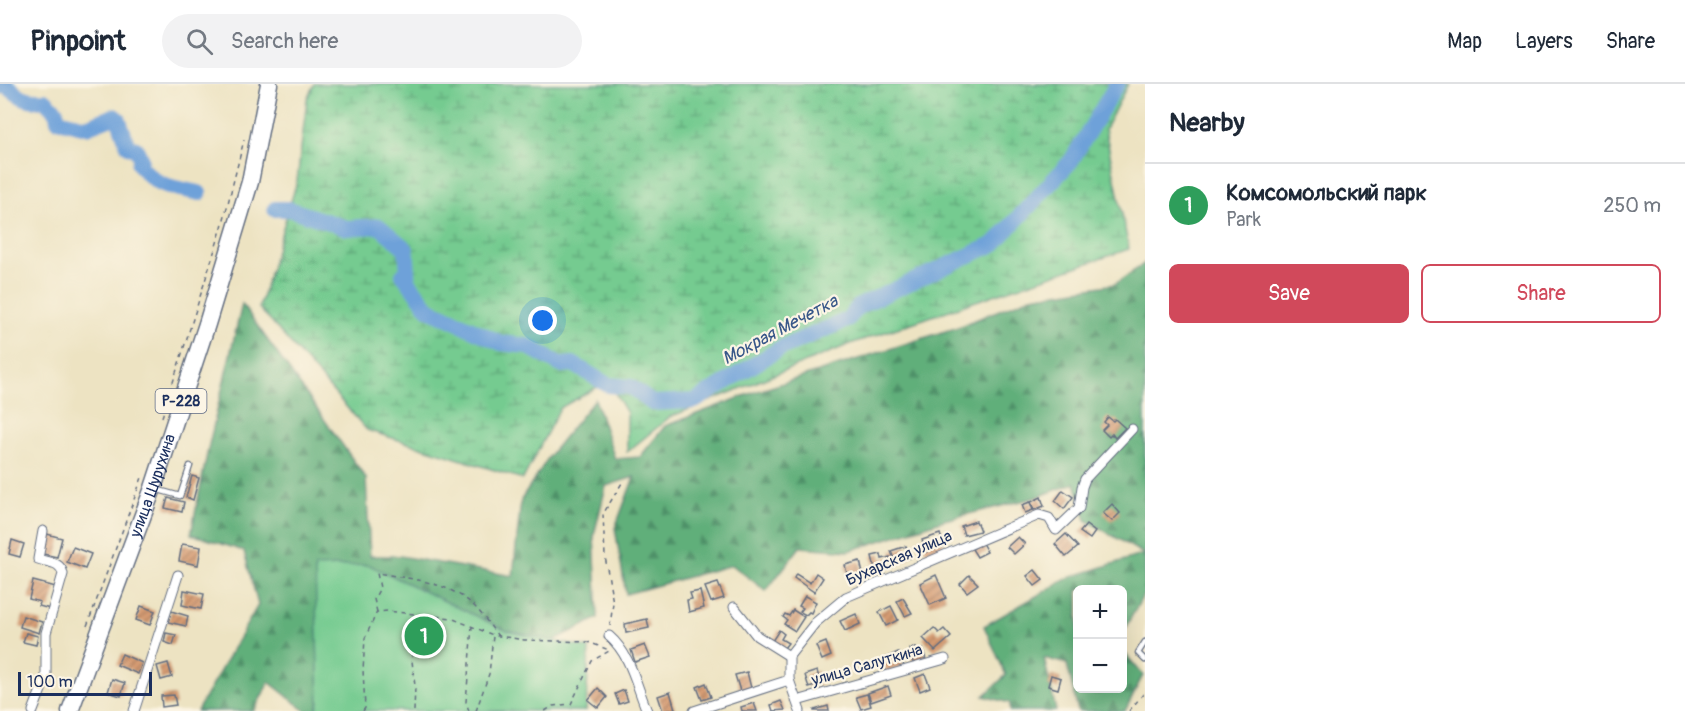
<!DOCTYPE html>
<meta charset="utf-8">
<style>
:root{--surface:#fff;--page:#f2f2f3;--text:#1f2937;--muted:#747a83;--line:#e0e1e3;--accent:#d1495b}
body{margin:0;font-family:Pangolin,sans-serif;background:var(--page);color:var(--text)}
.controls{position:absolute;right:18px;bottom:18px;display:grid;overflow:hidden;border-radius:9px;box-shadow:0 6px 24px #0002}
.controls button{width:54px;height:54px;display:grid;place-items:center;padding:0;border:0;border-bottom:2px solid var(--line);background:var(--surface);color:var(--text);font:30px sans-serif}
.scale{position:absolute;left:18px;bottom:15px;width:134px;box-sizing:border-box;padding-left:6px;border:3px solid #1b2f5e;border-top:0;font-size:16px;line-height:21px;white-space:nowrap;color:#1b2f5e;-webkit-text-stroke:4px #fcf5e5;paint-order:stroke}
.you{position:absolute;left:543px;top:237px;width:21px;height:21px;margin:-15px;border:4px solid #fff;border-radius:50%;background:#1a73e8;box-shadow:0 0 0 9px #1a73e833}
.badge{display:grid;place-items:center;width:39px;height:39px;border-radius:50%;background:var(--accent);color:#fff;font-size:20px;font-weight:700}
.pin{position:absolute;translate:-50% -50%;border:3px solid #fff;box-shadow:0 2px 6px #0006}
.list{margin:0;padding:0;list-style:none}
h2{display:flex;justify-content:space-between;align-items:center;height:78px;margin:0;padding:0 24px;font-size:26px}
h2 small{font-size:20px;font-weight:400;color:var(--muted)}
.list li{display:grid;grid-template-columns:39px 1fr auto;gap:18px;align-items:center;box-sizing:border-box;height:84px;padding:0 24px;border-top:2px solid var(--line)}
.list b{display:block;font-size:22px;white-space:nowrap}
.list p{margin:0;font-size:20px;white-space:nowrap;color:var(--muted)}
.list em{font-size:20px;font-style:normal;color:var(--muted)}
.actions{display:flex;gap:12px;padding:18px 24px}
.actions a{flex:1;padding:14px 0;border:2px solid var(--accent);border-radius:9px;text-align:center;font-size:21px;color:var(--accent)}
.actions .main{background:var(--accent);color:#fff}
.icon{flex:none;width:33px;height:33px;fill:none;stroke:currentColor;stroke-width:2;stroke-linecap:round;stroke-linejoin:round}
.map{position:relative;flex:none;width:1145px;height:627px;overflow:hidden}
header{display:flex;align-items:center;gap:36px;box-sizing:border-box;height:84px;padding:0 30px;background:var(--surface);border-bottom:2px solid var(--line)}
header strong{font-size:28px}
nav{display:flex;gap:33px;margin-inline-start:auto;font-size:21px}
.search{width:420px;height:54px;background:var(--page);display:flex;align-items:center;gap:15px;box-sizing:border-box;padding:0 21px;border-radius:33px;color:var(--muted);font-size:22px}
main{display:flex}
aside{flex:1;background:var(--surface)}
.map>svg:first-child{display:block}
.forest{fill:url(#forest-firs);stroke:#3e6f6c;stroke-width:1.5}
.wetland{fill:url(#wetland-marsh);stroke:#487d77;stroke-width:1.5}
.green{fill:#75cb90;stroke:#487d77;stroke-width:1.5}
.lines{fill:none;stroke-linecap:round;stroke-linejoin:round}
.river{stroke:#6ea1d9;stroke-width:16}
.building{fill:url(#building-hatch)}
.lane-casing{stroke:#646e81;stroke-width:7}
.street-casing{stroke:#646e81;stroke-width:11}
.highway-casing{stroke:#646e81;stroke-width:19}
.path{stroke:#646e81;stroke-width:1.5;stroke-dasharray:4.5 4.5;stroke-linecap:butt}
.lane{stroke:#fff;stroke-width:4.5}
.street{stroke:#fff;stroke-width:9}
.highway{stroke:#fff;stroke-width:16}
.labels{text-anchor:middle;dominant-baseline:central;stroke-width:4.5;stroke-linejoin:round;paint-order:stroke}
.shield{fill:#fcf5e5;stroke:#5e6a86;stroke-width:1.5}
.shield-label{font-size:15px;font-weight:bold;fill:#1b2f5e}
.street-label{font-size:16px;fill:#1b2f5e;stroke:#fcf5e5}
.water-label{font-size:18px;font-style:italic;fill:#385789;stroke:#fcf5e5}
</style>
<header>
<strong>Pinpoint</strong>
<div class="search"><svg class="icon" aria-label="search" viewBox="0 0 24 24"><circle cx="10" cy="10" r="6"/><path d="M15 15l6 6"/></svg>Search here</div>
<nav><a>Map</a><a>Layers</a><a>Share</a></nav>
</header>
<main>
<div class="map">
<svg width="1145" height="627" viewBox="0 0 1145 627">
<defs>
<pattern id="forest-firs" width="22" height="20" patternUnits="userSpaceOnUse" patternTransform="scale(1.5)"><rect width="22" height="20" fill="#60af7a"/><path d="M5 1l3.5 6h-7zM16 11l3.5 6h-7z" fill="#4e8f67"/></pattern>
<pattern id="wetland-marsh" width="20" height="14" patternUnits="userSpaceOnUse" patternTransform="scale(1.5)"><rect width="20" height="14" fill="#75cb90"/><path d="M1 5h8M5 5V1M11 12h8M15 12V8" fill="none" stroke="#5fa579"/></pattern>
<pattern id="building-hatch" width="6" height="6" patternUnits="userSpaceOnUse" patternTransform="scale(1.5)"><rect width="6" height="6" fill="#d59b72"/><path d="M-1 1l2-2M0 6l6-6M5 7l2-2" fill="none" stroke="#ac7f61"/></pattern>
</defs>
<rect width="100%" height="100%" fill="#fcf5e5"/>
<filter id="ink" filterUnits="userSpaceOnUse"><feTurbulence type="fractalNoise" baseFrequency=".0167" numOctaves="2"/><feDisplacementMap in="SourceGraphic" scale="12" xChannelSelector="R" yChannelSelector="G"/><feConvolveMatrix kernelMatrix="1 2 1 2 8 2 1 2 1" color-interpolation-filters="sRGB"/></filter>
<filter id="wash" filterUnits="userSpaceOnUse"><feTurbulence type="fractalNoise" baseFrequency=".008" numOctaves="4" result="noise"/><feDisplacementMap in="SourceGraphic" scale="24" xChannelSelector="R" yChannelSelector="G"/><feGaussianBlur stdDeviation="1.35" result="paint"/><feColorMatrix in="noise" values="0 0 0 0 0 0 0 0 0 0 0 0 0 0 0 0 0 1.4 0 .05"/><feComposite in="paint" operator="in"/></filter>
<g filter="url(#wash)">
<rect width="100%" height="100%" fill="#ede3c2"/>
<polygon class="forest" points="1145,179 1145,508 1123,548 1122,506 1078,506 1078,604 1122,604 1123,567 1143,591 1125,627 1078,627 1067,580 1044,574 1056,627 1010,627 1010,619 984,612 1006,591 984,542 1068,494 1144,470 1086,436 1075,399 1034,414 944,436 849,467 800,463 766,507 732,481 626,510 615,444 634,393 606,402 594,451 598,534 553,557 507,547 369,481 316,483 319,618 316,627 306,627 269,598 254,627 197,627 258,521 244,467 191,450 208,365 242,220 366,394 370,472 400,472 513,492 521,416 552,368 595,315 615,375 640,373 665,342 752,309 958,243 1031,213 1115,200"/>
<polygon class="wetland" points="314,0 1128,0 1105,45 1129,165 853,259 670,333 627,368 627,329 608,297 560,324 523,395 367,346 259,224 297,97 307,15"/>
<polygon class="green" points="369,481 507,547 589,564 586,627 316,627 319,618 315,483"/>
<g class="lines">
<g class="river">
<path d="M0,3l5,-3c14,13 21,17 40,16l11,11 2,9 28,7 28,-11 5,4 9,26 8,3 5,10 -2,5c18,24 33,23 60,29"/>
<polyline points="275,125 289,125 347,144 379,142 406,165 408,188 403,191 429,225 501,259 527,262 561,281 573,280 608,301 631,303 652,319 695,317 781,264 847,236 859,222 994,160 1071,77 1117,0"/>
</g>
</g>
<g id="blocks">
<g class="building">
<polygon points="1108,333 1113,337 1115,335 1125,344 1115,354 1112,350 1109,353 1102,346 1107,341 1104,338"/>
<polygon points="192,392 199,394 193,416 186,413"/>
<polygon points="1063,406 1073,413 1064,425 1055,417"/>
<polygon points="1041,413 1044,422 1034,426 1031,418"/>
<polygon points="168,414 184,418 182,428 165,424"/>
<polygon points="1030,418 1033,426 1025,429 1022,421"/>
<polygon points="1112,420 1120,429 1112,437 1103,429"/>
<polygon points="976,437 980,447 964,451 961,442"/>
<polygon points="1086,441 1095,448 1090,455 1080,448"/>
<polygon points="47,450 62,454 57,473 43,470"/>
<polygon points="940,450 944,462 926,468 922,456"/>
<polygon points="1066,450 1078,463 1066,473 1055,460"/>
<polygon points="1018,453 1025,460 1014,470 1007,463"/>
<polygon points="12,456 24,460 20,473 9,470"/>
<polygon points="982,459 987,468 977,473 972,465"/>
<polygon points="182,460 201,463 198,481 179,477"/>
<polygon points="906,462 910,474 895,478 891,467"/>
<polygon points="73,463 91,470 85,485 67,478"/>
<polygon points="881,470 882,475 890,473 892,483 875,485 872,472"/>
<polygon points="860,477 863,490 848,494 845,481"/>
<polygon points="1035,486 1043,496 1035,502 1027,492"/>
<polygon points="816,489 823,494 814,508 794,494 796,490 810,499"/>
<polygon points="936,491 946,514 930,521 920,499"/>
<polygon points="969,491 978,500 967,508 960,500"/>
<polygon points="33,497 56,503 50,525 39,522 40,518 29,515"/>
<polygon points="718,499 724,514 711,518 705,503"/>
<polygon points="184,506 204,510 201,525 182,521"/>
<polygon points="700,507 704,524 689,528 687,516 692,515 690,509"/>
<polygon points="805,512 816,518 811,529 809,528 806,531 800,528 803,524 799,522"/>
<polygon points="903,514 912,529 905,532 897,517"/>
<polygon points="141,522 155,527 150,541 136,536"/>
<polygon points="891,522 898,536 886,542 879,528"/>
<polygon points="793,526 804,533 795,547 784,540 787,536 783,533 785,530 789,532"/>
<polygon points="171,527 188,532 186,542 168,538"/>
<polygon points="856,530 860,540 845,547 840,537"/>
<polygon points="23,532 42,538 39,549 20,543"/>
<polygon points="647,535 649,544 626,549 625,540"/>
<polygon points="934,544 939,549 944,545 951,553 935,567 923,554"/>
<polygon points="779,546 784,550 781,555 788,559 784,564 772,557"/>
<polygon points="26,549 38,552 36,561 23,558"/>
<polygon points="166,549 176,551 173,561 164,558"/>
<polygon points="826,558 831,572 822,576 816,562"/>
<polygon points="645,561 650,573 635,578 631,566"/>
<polygon points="916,563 917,566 923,565 926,576 913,579 910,565"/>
<polygon points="898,568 904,582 887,589 881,576"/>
<polygon points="122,570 142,579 138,590 117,581"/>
<polygon points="168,579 172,593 161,596 157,582"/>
<polygon points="817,587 821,600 809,604 805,591"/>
<polygon points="747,588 751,604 740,607 735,591"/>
<polygon points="925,590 930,603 920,607 915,594"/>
<polygon points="1051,591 1061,594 1058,605 1048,602"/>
<polygon points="112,595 125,599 121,612 108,608"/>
<polygon points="706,599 711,613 702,616 697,603"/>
<polygon points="888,602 891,611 871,618 868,609"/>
<polygon points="598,604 607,613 598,624 588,616"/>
<polygon points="624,606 628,617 619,620 615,610"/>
<polygon points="670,608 675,625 663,627 658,612"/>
<polygon points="867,610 871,622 861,625 856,613"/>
<polygon points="174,611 176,621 162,623 161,612"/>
<polygon points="781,617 785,626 773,627 771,621"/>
<polygon points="754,619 757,627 742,627 741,623"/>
<polygon points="828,622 829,627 814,627 814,626"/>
</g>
</g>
</g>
<g filter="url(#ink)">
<use href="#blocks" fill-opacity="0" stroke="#646e81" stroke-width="1.5"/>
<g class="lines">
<g class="lane-casing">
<g id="lane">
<polyline points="155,405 180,412 190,382"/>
<polyline points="1145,558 1138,569 1145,576"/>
</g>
</g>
<g class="street-casing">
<g id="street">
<polyline points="734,523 757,552 789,572"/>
<path d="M609,552c22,19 27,49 38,75"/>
<polyline points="797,617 945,575"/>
<path d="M33,627l13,-34v-44l17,-59c-2,-13 -15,-11 -25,-15l5,-28"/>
<polyline points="134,627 178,491"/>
<polyline points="694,627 789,596"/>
<polyline points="800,627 789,596 789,572 815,539 846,513 1039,431 1049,434 1056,446 1079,424 1082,403 1085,395 1132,345"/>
</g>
</g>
<g class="highway-casing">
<g id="highway">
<path id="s1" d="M70,627l83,-223 54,-164 43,-142 19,-98"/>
</g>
</g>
<g class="path">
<polyline points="162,333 222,143 244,56"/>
<path d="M377,528l-3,-13 6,-11 -3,-15c35,6 76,9 101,37 7,8 13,17 20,26"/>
<polyline points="87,542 143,391"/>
<polyline points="610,542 613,519 605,472 603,430 622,399"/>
<polyline points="363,627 365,624 363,586 365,554 377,528 388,527 451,534 493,551 524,556 588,558 609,566"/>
<polyline points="414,627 415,602 412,577 413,558 420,531"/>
<polyline points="469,627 466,618 472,542"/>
<polyline points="476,627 489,590 493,552"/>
<polyline points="545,627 553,622 571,620 592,577 609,567"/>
<polyline points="1129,627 1145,608"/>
</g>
<use href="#lane" class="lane"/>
<use href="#street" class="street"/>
<use href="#highway" class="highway"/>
</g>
</g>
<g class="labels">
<rect class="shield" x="155.5" y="305" width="51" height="24" rx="4.5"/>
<g class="shield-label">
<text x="181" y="317">Р-228</text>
</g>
<g class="street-label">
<text stroke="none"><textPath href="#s1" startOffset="240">улица Шурухина</textPath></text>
<text transform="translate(899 474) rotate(-24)">Бухарская улица</text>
<text transform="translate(867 581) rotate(-16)">улица Салуткина</text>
</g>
<g class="water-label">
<text transform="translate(780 246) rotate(-28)">Мокрая Мечетка</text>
</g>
</g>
</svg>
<div class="controls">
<button>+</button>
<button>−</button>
</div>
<div class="scale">100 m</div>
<div class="you"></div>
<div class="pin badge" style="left:424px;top:552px;background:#2e9e5b">1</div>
</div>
<aside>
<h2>Nearby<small></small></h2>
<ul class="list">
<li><span class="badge" style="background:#2e9e5b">1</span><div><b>Комсомольский парк</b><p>Park</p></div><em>250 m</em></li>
</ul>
<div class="actions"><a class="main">Save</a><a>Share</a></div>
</aside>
</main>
